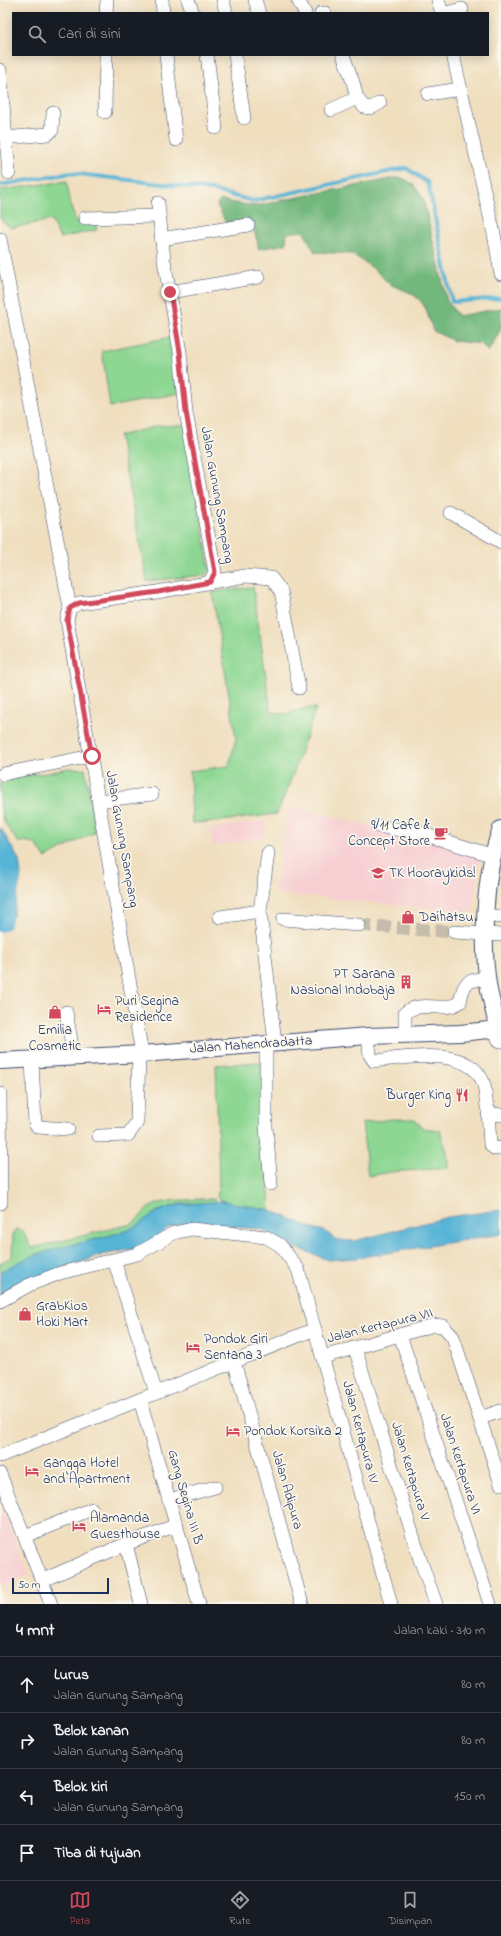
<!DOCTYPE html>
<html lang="id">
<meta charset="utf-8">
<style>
:root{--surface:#171b24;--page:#242831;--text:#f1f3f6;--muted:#9ea1a6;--line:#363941;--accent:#d1495b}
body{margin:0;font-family:"Indie Flower",sans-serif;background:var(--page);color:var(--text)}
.scale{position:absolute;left:12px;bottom:10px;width:97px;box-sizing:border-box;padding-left:4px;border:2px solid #1b2f5e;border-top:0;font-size:11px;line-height:14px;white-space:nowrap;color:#1b2f5e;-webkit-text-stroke:3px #fbf7ec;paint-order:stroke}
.stop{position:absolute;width:12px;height:12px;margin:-9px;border:3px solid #d1495b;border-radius:50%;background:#fff}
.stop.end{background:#d1495b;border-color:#fff;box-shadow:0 1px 4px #0008}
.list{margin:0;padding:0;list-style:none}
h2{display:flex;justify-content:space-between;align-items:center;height:52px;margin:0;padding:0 16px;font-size:17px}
h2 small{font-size:13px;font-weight:400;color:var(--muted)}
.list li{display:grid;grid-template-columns:26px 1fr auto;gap:12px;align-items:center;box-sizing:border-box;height:56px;padding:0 16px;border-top:1px solid var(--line)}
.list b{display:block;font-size:15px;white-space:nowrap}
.list p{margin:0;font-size:13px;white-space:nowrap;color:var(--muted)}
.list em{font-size:13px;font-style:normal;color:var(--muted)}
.icon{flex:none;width:22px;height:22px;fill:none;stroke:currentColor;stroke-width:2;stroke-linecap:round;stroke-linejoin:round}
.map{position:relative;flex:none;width:501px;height:1604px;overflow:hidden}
.search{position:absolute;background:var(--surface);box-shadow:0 2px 10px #0003;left:12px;right:12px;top:12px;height:44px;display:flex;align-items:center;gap:10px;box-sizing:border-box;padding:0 14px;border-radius:0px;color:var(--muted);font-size:15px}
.sheet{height:276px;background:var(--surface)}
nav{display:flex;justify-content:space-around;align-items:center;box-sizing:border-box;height:56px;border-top:1px solid var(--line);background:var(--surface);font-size:11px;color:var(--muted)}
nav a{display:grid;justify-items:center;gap:2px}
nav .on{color:var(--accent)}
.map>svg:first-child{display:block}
.built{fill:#f7cfd3}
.green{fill:#8dd793;stroke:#548378}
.forest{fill:#72b87d;stroke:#46746e}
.water{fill:#57b4d6;stroke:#39729a}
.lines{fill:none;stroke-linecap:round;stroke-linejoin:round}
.stream{stroke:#57b4d6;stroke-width:4}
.river{stroke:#57b4d6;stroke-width:23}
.minor-tunnel{stroke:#c5bcac;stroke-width:13;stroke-dasharray:13 6;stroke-linecap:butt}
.minor-casing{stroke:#3b496d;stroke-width:14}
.major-casing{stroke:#3b496d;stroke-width:18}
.highway-casing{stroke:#3b496d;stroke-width:20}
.minor{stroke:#fff;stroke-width:13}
.major{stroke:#fff;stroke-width:16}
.highway{stroke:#fff;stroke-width:19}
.route{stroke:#d1495b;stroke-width:5}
.labels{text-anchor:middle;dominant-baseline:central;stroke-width:3.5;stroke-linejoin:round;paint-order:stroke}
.street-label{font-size:14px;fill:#1b2f5e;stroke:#fbf7ec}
.poi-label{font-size:14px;fill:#1b2f5e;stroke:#fbf7ec;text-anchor:start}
</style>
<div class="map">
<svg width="501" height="1604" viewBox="0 0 501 1604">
<rect width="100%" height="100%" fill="#fbf7ec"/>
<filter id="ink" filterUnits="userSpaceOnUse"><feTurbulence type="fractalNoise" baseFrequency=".025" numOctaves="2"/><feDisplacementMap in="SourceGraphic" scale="8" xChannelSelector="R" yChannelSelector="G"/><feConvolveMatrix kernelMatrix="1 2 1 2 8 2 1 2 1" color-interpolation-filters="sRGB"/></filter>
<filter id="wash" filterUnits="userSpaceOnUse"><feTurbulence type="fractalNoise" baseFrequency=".012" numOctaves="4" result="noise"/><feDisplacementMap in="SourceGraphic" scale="16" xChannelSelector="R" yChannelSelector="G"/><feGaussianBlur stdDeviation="0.9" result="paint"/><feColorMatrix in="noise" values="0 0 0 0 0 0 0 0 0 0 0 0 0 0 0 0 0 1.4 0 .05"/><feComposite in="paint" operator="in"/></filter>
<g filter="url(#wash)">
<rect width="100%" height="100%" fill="#f0dfbf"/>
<g class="built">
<polygon points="289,806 480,853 472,912 275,893"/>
<polygon points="267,821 264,837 213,846 210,829"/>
<polygon points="0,1506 29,1575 0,1587"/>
</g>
<g class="green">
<polygon points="67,181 70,205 77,223 94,221 97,230 60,238 51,220 11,228 0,219 0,190"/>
<polygon points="171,337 179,393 110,407 102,351"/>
<polygon points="185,425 210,571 205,575 147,581 119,436 157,426"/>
<polygon points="253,587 271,712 287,714 306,708 316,708 292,777 277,814 213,822 192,823 190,771 229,766 236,738 212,592"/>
<path d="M68,768l17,1 10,63 -50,26 -8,-13 -12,-4 -6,2c-19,-25 -19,-26 -19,-59l23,-9 24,-2z"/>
<polygon points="261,1062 270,1210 222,1201 217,1197 219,1186 216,1065"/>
<polygon points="392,1119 415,1119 422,1128 440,1130 447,1152 448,1168 391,1172 368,1176 362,1123"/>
<path d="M203,1199h11l1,3 -2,2 -25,-1 -12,2 -20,7 -13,10 -16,9 -92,24 -35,17v-9l12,-6 1,-24 3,-4 6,1 10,18 99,-24c8,-4 12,-13 19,-17 15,-8 36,-7 53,-8z"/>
</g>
<path class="forest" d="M396,178h6l11,6 10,14 24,103 11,15 43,-8v21l-13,23 -6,-8 -28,-3 -21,-10 -7,-22 -6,-9 -9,-7 -22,-9 -16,-16 -21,-14 -37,-2 -12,-21 -16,2 -1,11 -28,5v-6l-8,-24 -24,4 -9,-18 3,-5c16,3 37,9 53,2z"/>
<g class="water">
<polygon points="0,827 19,860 21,875 13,916 0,908"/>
<path d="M222,1201l48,9 42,18 13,3 11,9 18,1 94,-24 53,-7v24l-145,24 -28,2 -36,-14 -31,-17 -77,-6 -15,4 -15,12 -17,9 -35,7 -45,15 -57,24v-22c12,-6 24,-13 36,-17 29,-10 60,-15 89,-24 14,-4 21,-14 32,-19 21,-10 43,-8 65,-11z"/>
</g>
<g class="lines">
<polyline class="stream" points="0,185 71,173 211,190 253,201 406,168 428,183 452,302 501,298"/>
<polyline class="river" points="0,856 9,878 0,920"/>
</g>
</g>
<g filter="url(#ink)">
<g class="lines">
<polyline class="minor-tunnel" points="359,925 454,932"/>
<g class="minor-casing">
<g id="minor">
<polyline points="162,0 163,13"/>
<polyline points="188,0 193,13"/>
<polyline points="223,0 226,13"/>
<polyline points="255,0 259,13"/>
<polyline points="298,0 305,13"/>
<polyline points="438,0 442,13"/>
<polyline points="106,13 107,0"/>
<polyline points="321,13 325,13"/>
<polyline points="446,13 462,9"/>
<polyline points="166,55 176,140"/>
<polyline points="207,55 216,128"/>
<polyline points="235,55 244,118"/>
<polyline points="453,55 494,234 501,274"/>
<polyline points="0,70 9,173"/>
<polyline points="428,94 460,89"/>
<polyline points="357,98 364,107 371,108 380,103"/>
<polyline points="331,110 357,98 353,82 343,55"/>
<polyline points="105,112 106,55"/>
<polyline points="5,138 48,134 52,130 53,113"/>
<polyline points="158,203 164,260 180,352 186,412 215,572 210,582"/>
<polyline points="85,218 159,216"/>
<polyline points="0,239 70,608"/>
<polyline points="161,239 248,225"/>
<polyline points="170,292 258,277"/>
<polyline points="451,513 501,542"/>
<polyline points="3,774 91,756"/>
<polyline points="99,801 152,794"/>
<polyline points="378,826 423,834 494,856"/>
<polyline points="268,853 260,911 275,1043"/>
<polyline points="486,915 501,917"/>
<polyline points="220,917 260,911"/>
<polyline points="283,919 359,925"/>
<polyline points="454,932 501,935"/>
<polyline points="66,1012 74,1057"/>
<path d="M405,1035v-22c16,-14 38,1 55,-11 4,-22 7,-21 28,-24"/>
<path d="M368,1036l2,19 4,6c30,-3 94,-16 109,21 3,8 2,19 5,28l5,4 8,1"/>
<polyline points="266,1044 266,1127 271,1184"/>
<polyline points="142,1054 67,620 70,608 79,603 157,592 245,576 271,578 281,591 299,688"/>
<polyline points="32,1060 35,1124 38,1127 68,1129"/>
<polyline points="0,1094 1,1203"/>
<polyline points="488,1110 490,1144 495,1149 501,1148"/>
<polyline points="99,1136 128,1135 137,1122 139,1054"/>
<polyline points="114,1260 156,1393"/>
<polyline points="0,1301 29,1285 60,1273 137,1254 174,1233 192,1229 266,1237 280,1245 298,1269 391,1604"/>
<polyline points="400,1335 490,1604"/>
<polyline points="355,1348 420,1559 436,1604"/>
<polyline points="323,1357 434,1325 443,1326 453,1337 501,1484"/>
<polyline points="234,1361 302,1604"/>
<polyline points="140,1400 199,1604"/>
<polyline points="480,1418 501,1411"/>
<polyline points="0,1456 315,1329"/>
<polyline points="0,1474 51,1604"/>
<polyline points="169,1500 215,1487"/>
<polyline points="25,1536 92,1509"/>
<polyline points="126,1544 141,1604"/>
<polyline points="43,1580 126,1544 177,1525"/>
</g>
</g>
<g class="major-casing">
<path id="major" d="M0,1061l142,-7 226,-18 92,-3 38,-4c-3,-12 -6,-25 -9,-39 -8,-46 -5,-117 12,-161"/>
</g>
<g class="highway-casing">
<polyline id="highway" points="501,1029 498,1029 501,1038"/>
</g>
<use href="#minor" class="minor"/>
<use href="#major" class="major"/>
<use href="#highway" class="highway"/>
</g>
</g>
<g class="lines" filter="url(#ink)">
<polyline class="route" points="92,756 67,620 70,608 79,603 158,592 210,582 215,572 186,412 180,352 170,292"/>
</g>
<defs>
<g id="cafe-bare" transform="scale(1.08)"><path d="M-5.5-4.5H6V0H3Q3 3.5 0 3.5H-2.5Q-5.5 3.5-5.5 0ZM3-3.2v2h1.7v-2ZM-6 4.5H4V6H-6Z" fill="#d1495b" stroke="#fbf7ec" stroke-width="2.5" paint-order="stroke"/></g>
<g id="school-bare" transform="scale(1.08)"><path d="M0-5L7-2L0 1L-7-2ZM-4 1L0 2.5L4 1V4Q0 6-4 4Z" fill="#d1495b" stroke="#fbf7ec" stroke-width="2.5" paint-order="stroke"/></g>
<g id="shop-bare" transform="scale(1.08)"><path d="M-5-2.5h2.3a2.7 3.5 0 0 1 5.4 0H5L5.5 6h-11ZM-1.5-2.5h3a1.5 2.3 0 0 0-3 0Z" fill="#d1495b" stroke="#fbf7ec" stroke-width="2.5" paint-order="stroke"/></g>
<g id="building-bare" transform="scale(1.08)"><path d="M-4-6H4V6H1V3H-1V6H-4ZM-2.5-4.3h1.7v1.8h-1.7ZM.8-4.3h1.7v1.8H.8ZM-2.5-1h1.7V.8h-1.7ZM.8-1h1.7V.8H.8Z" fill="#d1495b" stroke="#fbf7ec" stroke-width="2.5" paint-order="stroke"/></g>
<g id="hotel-bare" transform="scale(1.08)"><path d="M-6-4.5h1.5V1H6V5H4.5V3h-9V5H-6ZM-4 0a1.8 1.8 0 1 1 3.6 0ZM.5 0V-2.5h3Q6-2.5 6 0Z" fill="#d1495b" stroke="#fbf7ec" stroke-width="2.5" paint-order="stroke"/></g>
<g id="restaurant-bare" transform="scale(1.08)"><path d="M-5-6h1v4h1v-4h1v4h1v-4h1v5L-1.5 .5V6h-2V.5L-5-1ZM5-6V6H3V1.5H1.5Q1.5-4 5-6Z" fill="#d1495b" stroke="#fbf7ec" stroke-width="2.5" paint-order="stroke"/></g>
</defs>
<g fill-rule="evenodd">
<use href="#cafe-bare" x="441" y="833"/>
<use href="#school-bare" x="378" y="873"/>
<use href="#shop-bare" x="408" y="917"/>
<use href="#building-bare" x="406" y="982"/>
<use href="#hotel-bare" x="104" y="1009"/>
<use href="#shop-bare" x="55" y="1012"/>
<use href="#restaurant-bare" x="462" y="1095"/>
<use href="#shop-bare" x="25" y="1314"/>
<use href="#hotel-bare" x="193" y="1347"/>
<use href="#hotel-bare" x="233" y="1431"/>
<use href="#hotel-bare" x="32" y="1471"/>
<use href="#hotel-bare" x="79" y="1526"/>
</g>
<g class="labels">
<g class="street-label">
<text transform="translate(217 495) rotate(80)">Jalan Gunung Sampang</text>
<text transform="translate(122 839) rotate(80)">Jalan Gunung Sampang</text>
<text transform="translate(251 1045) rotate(-4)">Jalan Mahendradatta</text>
<text transform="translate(380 1326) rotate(-14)">Jalan Kertapura VII</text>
<text transform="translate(360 1432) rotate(75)">Jalan Kertapura IV</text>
<text transform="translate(460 1464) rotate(72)">Jalan Kertapura VI</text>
<text transform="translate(410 1471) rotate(73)">Jalan Kertapura V</text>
<text transform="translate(287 1490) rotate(74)">Jalan Adipura</text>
<text transform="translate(185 1497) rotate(74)">Gang Segina III B</text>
</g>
<g class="poi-label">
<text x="430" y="825" text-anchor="end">9/11 Cafe &amp;<tspan x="430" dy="16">Concept Store</tspan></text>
<text x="389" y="873">TK Hooraykids!</text>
<text x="419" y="917">Daihatsu</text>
<text x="395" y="974" text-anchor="end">PT Sarana<tspan x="395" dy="16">Nasional Indobaja</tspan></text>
<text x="115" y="1001">Puri Segina<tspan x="115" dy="16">Residence</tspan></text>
<text x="55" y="1030" text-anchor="middle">Emilia<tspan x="55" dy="16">Cosmetic</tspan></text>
<text x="451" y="1095" text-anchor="end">Burger King</text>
<text x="36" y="1306">GrabKios<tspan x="36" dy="16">Hoki Mart</tspan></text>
<text x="204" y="1339">Pondok Giri<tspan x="204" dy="16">Sentana 3</tspan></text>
<text x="244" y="1431">Pondok Korsika 2</text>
<text x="43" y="1463">Gangga Hotel<tspan x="43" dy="16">and Apartment</tspan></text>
<text x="90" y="1518">Alamanda<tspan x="90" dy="16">Guesthouse</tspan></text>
</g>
</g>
</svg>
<div class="scale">50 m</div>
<div class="stop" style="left:92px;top:756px"></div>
<div class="stop end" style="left:170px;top:292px"></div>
<div class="search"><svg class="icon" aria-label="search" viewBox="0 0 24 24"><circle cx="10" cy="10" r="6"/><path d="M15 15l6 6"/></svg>Cari di sini</div>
</div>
<section class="sheet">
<h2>4 mnt<small>Jalan kaki · 310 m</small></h2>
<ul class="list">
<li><svg class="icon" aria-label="ahead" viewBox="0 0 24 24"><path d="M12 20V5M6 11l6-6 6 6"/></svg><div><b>Lurus</b><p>Jalan Gunung Sampang</p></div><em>80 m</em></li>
<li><svg class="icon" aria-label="right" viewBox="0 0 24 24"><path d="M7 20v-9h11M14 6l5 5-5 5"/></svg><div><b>Belok kanan</b><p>Jalan Gunung Sampang</p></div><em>80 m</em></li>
<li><svg class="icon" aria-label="left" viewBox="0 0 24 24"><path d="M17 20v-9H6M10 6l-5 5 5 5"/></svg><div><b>Belok kiri</b><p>Jalan Gunung Sampang</p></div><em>150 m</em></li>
<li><svg class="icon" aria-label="arrive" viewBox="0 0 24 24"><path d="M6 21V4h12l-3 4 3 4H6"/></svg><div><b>Tiba di tujuan</b></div></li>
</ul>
</section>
<nav>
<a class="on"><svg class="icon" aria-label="map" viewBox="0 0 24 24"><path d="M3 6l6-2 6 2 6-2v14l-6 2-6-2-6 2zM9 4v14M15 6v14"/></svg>Peta</a>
<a><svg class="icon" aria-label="directions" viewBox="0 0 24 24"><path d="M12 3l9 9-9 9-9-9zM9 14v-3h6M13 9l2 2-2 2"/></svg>Rute</a>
<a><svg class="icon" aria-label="saved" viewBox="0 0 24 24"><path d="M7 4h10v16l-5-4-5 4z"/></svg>Disimpan</a>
</nav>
